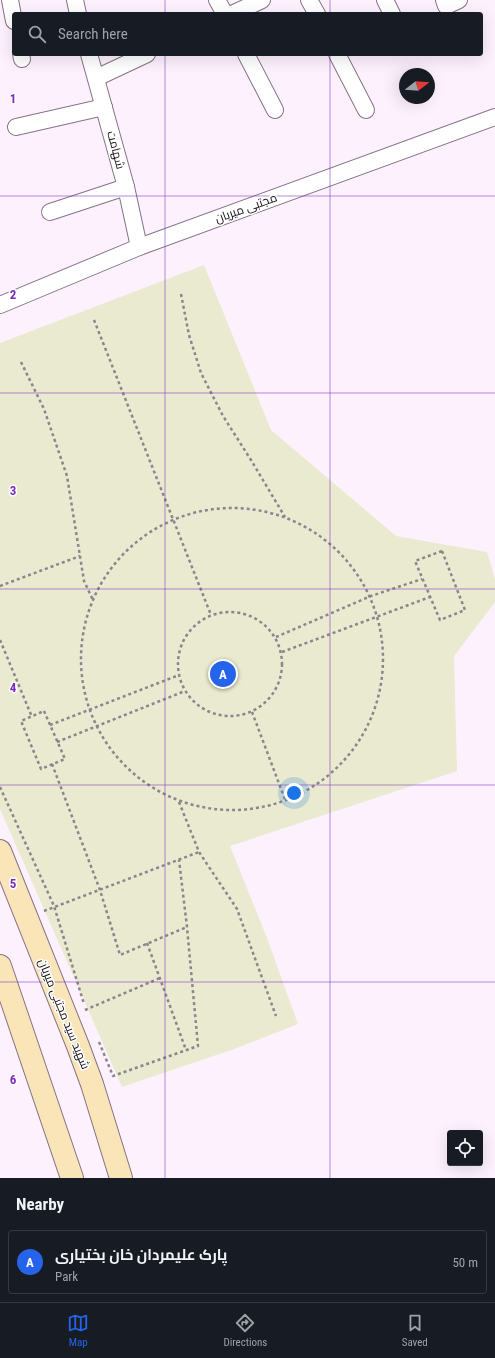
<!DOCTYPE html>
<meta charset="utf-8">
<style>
:root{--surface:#171b24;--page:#20242c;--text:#f1f3f6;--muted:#9ea1a6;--line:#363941;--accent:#2563eb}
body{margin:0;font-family:"Roboto Condensed",Cairo,sans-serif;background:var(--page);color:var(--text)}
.controls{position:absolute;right:12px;bottom:12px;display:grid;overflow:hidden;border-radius:4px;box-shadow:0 4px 16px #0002}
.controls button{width:36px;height:36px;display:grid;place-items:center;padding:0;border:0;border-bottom:1px solid var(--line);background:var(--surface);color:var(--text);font:20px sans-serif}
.compass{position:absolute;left:399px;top:68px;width:36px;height:36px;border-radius:50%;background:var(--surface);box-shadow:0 4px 16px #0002;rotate:73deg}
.you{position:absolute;left:294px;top:793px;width:14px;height:14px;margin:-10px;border:3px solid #fff;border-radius:50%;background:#1a73e8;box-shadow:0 0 0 6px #1a73e833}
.badge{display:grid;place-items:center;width:26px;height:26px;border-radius:50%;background:var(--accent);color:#fff;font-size:13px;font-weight:700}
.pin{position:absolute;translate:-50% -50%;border:2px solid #fff;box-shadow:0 1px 4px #0006}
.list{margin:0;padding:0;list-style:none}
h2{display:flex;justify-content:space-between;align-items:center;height:52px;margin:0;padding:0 16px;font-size:17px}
h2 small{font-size:13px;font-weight:400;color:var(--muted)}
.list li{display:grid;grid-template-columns:26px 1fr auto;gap:12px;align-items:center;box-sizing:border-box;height:64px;margin:0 8px 8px;padding:0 8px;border:1px solid var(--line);border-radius:4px}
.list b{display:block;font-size:15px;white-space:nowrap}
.list p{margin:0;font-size:13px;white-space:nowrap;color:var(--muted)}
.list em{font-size:13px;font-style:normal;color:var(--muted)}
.icon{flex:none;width:22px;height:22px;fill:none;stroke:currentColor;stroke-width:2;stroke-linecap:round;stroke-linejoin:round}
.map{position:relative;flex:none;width:495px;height:1178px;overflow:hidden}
.search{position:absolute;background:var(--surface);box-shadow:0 4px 16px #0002;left:12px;right:12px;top:12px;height:44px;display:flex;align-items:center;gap:10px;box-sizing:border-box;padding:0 14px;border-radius:4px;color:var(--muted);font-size:15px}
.sheet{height:124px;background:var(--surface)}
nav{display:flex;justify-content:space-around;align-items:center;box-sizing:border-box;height:56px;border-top:1px solid var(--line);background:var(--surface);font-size:11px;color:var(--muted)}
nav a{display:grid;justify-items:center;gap:2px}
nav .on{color:var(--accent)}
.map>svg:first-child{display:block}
.green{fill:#e9eacf}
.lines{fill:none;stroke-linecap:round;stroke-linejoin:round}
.street-casing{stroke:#847387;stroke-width:18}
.secondary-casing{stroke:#847387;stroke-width:24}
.path{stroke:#8d848e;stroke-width:2.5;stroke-dasharray:3 3;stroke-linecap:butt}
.street{stroke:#fff;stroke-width:16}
.secondary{stroke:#fae5b8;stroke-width:22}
.grid{fill:none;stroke:#7b2cbf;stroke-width:1;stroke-opacity:0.55}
.labels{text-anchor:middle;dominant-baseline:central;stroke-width:3;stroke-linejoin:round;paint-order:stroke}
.street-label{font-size:12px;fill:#150f16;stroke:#fff}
.grid-label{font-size:13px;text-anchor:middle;font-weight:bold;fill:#7b2cbf;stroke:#fff;stroke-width:3;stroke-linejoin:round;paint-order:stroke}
</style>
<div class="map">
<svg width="495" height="1178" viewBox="0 0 495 1178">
<rect width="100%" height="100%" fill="#fdf1fe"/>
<polygon class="green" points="204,265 271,430 396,536 487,552 495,579 495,602 454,656 457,771 230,846 267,938 298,1024 234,1049 122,1087 0,809 0,343"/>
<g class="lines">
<g class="street-casing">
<g id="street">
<polyline points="10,0 14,21"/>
<polyline points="75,0 78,14"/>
<polyline points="217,0 225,14"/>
<polyline points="309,0 317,14"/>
<polyline points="385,0 392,14"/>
<polyline points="444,0 446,6 459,0"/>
<polyline points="232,14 262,0"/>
<polyline points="21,54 22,59"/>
<polyline points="89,54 126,187 139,247"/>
<polyline points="246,54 275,110"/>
<polyline points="337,54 366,110"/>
<polyline points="96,78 147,54"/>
<polyline points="16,127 104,107"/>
<polyline points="50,212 126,187"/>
<polyline points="0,305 139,247 495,117"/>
</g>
</g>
<g class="secondary-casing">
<g id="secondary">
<polyline points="0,851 78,1046 92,1084 121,1178"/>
<polyline points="0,966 72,1178"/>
</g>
</g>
<g class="path">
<polyline points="181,294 189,335 201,373 223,416 251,460 285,517"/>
<polyline points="94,320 211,615"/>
<polyline points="21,362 44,409 67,476 84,581 93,600"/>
<circle cx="232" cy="659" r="151"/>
<polygon points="442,551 465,610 440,620 415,561"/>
<polyline points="0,586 80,556"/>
<circle cx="230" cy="664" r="52"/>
<polyline points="276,637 371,596 422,579"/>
<polyline points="0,640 32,717"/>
<polyline points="282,652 430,597"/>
<polygon points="44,711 65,759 41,769 21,721"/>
<polyline points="252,712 286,802"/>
<polyline points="50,725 179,675"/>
<polyline points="57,742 185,691"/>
<polyline points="52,764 100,890 120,955 187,927"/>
<polyline points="0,787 54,906 84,1004"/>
<polyline points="179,802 199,852 237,909 276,1016"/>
<polyline points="44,911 199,852"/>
<polyline points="147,943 186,1050"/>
<polyline points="85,1010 160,978"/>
<polyline points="99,1042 113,1076 198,1046 187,927 179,860"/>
</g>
<use href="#street" class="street"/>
<use href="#secondary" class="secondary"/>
</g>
<path class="grid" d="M165,0v14M330,0v14M165,54v1124M330,54v1124M0,196h495M0,393h495M0,589h495M0,785h495M0,982h495"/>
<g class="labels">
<g class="street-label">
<text transform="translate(116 150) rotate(75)">شهامت</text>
<text transform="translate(246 208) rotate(-20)">مجتبی میریان</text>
<text transform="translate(64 1014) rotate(68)">شهید سید مجتبی میریان</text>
</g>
</g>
<g class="grid-label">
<text x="13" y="103">1</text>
<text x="13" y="299">2</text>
<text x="13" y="495">3</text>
<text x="13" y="692">4</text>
<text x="13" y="888">5</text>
<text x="13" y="1084">6</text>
</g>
</svg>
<div class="controls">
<button><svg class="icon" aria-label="locate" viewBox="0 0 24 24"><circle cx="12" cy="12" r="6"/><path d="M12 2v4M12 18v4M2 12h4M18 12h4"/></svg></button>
</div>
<svg class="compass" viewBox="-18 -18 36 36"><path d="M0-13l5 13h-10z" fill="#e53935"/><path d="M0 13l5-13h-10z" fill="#9ea1a6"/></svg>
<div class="you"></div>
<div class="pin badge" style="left:223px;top:674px">A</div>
<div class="search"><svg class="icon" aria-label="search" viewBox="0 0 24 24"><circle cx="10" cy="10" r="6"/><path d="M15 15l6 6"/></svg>Search here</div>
</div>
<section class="sheet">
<h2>Nearby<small></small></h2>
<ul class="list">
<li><span class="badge">A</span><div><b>پارک علیمردان خان بختیاری</b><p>Park</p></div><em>50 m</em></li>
</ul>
</section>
<nav>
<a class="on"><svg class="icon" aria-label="map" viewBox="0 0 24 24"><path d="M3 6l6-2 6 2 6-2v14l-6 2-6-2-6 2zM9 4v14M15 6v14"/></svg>Map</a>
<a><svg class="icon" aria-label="directions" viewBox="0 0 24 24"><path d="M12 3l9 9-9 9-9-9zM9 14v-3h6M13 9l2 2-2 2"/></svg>Directions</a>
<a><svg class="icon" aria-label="saved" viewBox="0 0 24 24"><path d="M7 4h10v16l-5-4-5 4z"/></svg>Saved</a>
</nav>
